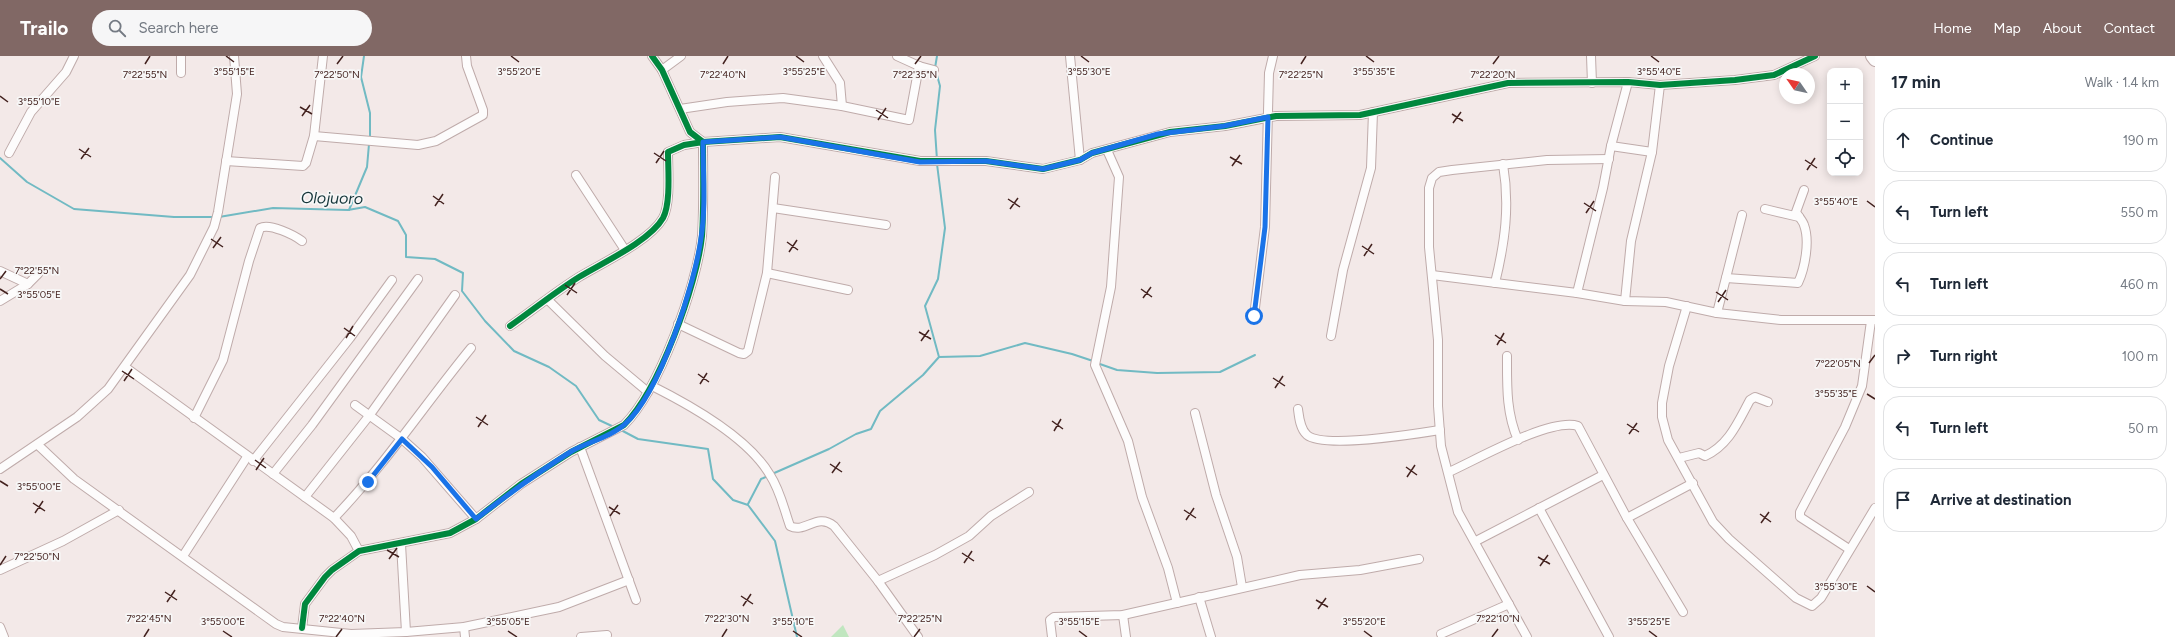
<!DOCTYPE html>
<meta charset="utf-8">
<style>
:root{--surface:#fff;--page:#f6f6f7;--text:#1f2937;--muted:#747a83;--line:#e0e1e3;--accent:#816865}
body{margin:0;font-family:Figtree,sans-serif;background:var(--page);color:var(--text)}
.controls{position:absolute;right:12px;top:12px;display:grid;overflow:hidden;border-radius:8px;box-shadow:0 2px 10px #0003}
.controls button{width:36px;height:36px;display:grid;place-items:center;padding:0;border:0;border-bottom:1px solid var(--line);background:var(--surface);color:var(--text);font:20px sans-serif}
.compass{position:absolute;left:1779px;top:12px;width:36px;height:36px;border-radius:50%;background:var(--surface);box-shadow:0 2px 10px #0003;rotate:304deg}
.stop{position:absolute;width:12px;height:12px;margin:-9px;border:3px solid #1a73e8;border-radius:50%;background:#fff}
.stop.end{background:#1a73e8;border-color:#fff;box-shadow:0 1px 4px #0008}
.list{margin:0;padding:0;list-style:none}
h2{display:flex;justify-content:space-between;align-items:center;height:52px;margin:0;padding:0 16px;font-size:17px}
h2 small{font-size:13px;font-weight:400;color:var(--muted)}
.list li{display:grid;grid-template-columns:26px 1fr auto;gap:12px;align-items:center;box-sizing:border-box;height:64px;margin:0 8px 8px;padding:0 8px;border:1px solid var(--line);border-radius:16px}
.list b{display:block;font-size:15px;white-space:nowrap}
.list em{font-size:13px;font-style:normal;color:var(--muted)}
.icon{flex:none;width:22px;height:22px;fill:none;stroke:currentColor;stroke-width:2;stroke-linecap:round;stroke-linejoin:round}
.map{position:relative;flex:none;width:1875px;height:581px;overflow:hidden}
header{display:flex;align-items:center;gap:24px;box-sizing:border-box;height:56px;padding:0 20px;background:var(--accent);color:#fff}
header strong{font-size:19px}
nav{display:flex;gap:22px;margin-inline-start:auto;font-size:14px}
.search{width:280px;height:36px;background:var(--page);display:flex;align-items:center;gap:10px;box-sizing:border-box;padding:0 14px;border-radius:22px;color:var(--muted);font-size:15px}
main{display:flex}
aside{flex:1;background:var(--surface)}
.map>svg:first-child{display:block}
.green{fill:#c0e6bf}
.lines{fill:none;stroke-linecap:round;stroke-linejoin:round}
.stream{stroke:#71bac3;stroke-width:2}
.minor-casing{stroke:#bfabaa;stroke-width:10}
.highway-casing{stroke:#bfabaa;stroke-width:14}
.minor{stroke:#fdfcfc;stroke-width:8}
.highway{stroke:#fdfcfc;stroke-width:12}
.cycleway-casing{stroke:#f7f7f7;stroke-width:8}
.cycleway{stroke:#00873e;stroke-width:6}
.route{stroke:#1a73e8;stroke-width:5}
.ticks{fill:none;stroke:#43221f;stroke-width:1.5}
.labels{text-anchor:middle;dominant-baseline:central;stroke-width:3.5;stroke-linejoin:round;paint-order:stroke}
.water-label{font-size:16px;font-style:italic;fill:#153539;stroke:#f7f7f7}
.ticks-label{font-size:10px;text-anchor:middle;fill:#43221f;stroke:#f7f7f7;stroke-width:3.5;stroke-linejoin:round;paint-order:stroke}
</style>
<header>
<strong>Trailo</strong>
<div class="search"><svg class="icon" aria-label="search" viewBox="0 0 24 24"><circle cx="10" cy="10" r="6"/><path d="M15 15l6 6"/></svg>Search here</div>
<nav><a>Home</a><a>Map</a><a>About</a><a>Contact</a></nav>
</header>
<main>
<div class="map">
<svg width="1875" height="581" viewBox="0 0 1875 581">
<rect width="100%" height="100%" fill="#f3e9e8"/>
<polygon class="green" points="843,569 849,581 831,581"/>
<g class="lines">
<g class="stream">
<polyline points="364,0 361,21 370,57 370,83"/>
<polyline points="937,0 935,12 940,30 935,74 937,104"/>
<polyline points="0,102 27,126 74,153 174,161 214,161"/>
<polyline points="349,154 367,111 369,88"/>
<polyline points="219,161 273,152 348,154 365,151 398,165 406,179 406,201 435,203 463,217 462,235 485,265 514,295 549,311 576,330 599,364 614,371"/>
<polyline points="939,301 980,300 1025,287 1072,298 1093,305"/>
<polyline points="1097,307 1117,314 1157,317 1220,316 1255,299"/>
<polyline points="619,373 638,383 708,393 713,423 733,444 748,449 775,485 797,581"/>
<polyline points="772,418 829,393 856,378 871,373 880,355 923,319 939,301 925,250 938,223 945,172 937,108"/>
<polyline points="748,448 761,423 768,420"/>
</g>
<g class="minor-casing">
<g id="minor">
<polyline points="652,0 662,14 690,76 703,86 780,81 920,105 986,105 1043,113 1080,104 1092,97 1170,76 1225,70 1276,60 1360,59 1508,27 1628,26 1660,29 1735,24 1774,19 1815,0"/>
<polyline points="823,0 840,27 842,50"/>
<polyline points="897,0 919,10 934,14"/>
<polyline points="1070,0 1080,104"/>
<polyline points="1591,0 1592,27"/>
<polyline points="662,14 681,0"/>
<polyline points="181,17 181,0"/>
<polyline points="680,53 727,46 783,42 842,50 909,64 919,10"/>
<polyline points="314,80 418,89 436,85 483,59 483,54 467,10 466,0"/>
<polyline points="1611,90 1652,96"/>
<polyline points="1107,94 1119,121 1111,231 1095,309 1128,385 1142,441 1168,512 1177,547"/>
<polyline points="9,97 31,56 66,16 74,0"/>
<polyline points="226,105 303,110 306,107 314,80 323,0"/>
<polyline points="576,119 625,194"/>
<polyline points="773,152 886,169"/>
<polyline points="1765,153 1799,161"/>
<polyline points="0,215 28,228"/>
<polyline points="767,217 848,234"/>
<polyline points="1432,219 1577,237 1625,245 1666,246 1717,257 1781,264 1875,264"/>
<path d="M1726,222l72,5c7,-15 12,-42 6,-58 -1,-4 -6,-9 -8,-13l8,-22"/>
<path d="M1495,227c10,-41 15,-77 8,-119"/>
<polyline points="1577,237 1603,132 1611,90 1628,26"/>
<polyline points="548,244 605,300 648,336"/>
<polyline points="0,245 28,228 38,218"/>
<polyline points="1625,245 1631,185 1652,96 1660,29"/>
<polyline points="1687,250 1669,310 1662,347 1662,361 1668,384 1713,466 1729,483 1796,542 1812,550 1821,542 1875,452"/>
<polyline points="1717,257 1742,159"/>
<polyline points="1254,260 1265,171 1269,17 1273,0"/>
<polyline points="678,268 739,297 744,298 748,295 767,217 775,121"/>
<polyline points="1331,280 1343,214 1371,112 1373,56"/>
<path d="M1507,300c0,29 -1,57 11,84"/>
<polyline points="125,311 334,462 351,480 359,495"/>
<path d="M652,330c38,19 96,51 118,89 10,15 14,34 20,51 15,8 27,-14 44,0l44,55 40,56"/>
<polyline points="355,349 402,383 422,401 476,463"/>
<path d="M1298,353c1,8 2,20 9,26 17,14 108,-1 133,-5"/>
<polyline points="1195,357 1216,439 1237,501 1242,531"/>
<path d="M194,362l29,-58 26,-99 11,-33c10,-5 34,7 42,13"/>
<polyline points="38,389 74,423 276,568 283,571 351,578 406,576 464,571 559,551 629,524"/>
<polyline points="580,391 636,544"/>
<path d="M1679,402l20,-5 6,3c24,-11 33,-34 45,-56l5,-3 13,5"/>
<polyline points="253,405 350,282 392,224"/>
<polyline points="0,413 77,361 108,333 190,219 214,171 218,156 237,38 234,0"/>
<path d="M1449,416c27,-12 102,-55 129,-46l49,92 56,94"/>
<polyline points="273,418 312,369 418,223"/>
<polyline points="305,441 369,360 455,239"/>
<polyline points="1539,452 1609,581"/>
<path d="M334,462c51,-53 91,-114 137,-170"/>
<polyline points="1627,462 1693,427"/>
<polyline points="1476,485 1603,419"/>
<polyline points="401,488 406,576"/>
<polyline points="1849,493 1800,461 1800,456 1845,371 1862,330 1871,265"/>
<polyline points="183,500 247,401"/>
<polyline points="0,514 63,485 119,454"/>
<polyline points="878,525 935,499 969,480 991,460 1029,436"/>
<polyline points="1199,541 1211,581"/>
<polyline points="1123,559 1126,581"/>
<polyline points="0,571 4,581"/>
<polyline points="464,571 465,581"/>
<path d="M302,572l3,-24 20,-27 7,-7 27,-19 91,-18 26,-14 45,-35 50,-32 53,-27c35,-35 73,-140 78,-189 2,-31 1,-63 1,-94l-19,3 -16,7c0,17 3,51 -5,66 -13,23 -61,45 -84,59 -24,15 -46,33 -69,49"/>
<polyline points="1441,578 1509,548"/>
<polyline points="581,581 607,579"/>
<polyline points="1052,581 1050,564 1054,561 1123,559 1300,519 1360,514 1419,503"/>
<polyline points="1527,581 1458,456 1441,390 1438,350 1438,284 1429,191 1429,132 1432,122 1439,116 1452,114 1547,104 1609,103"/>
</g>
</g>
<g class="highway-casing">
<polyline id="highway" points="1872,0 1875,4"/>
</g>
<use href="#minor" class="minor"/>
<use href="#highway" class="highway"/>
<g class="cycleway-casing">
<g id="cycleway">
<polyline points="652,0 662,14 690,76 703,86 780,81 920,105 986,105 1043,113 1080,104 1092,97 1170,76 1225,70 1276,60 1360,59 1508,27 1628,26 1660,29 1735,24 1774,19 1815,0"/>
<path d="M302,572l3,-24 20,-27 7,-7 27,-19 91,-18 26,-14 45,-35 50,-32 53,-27c35,-35 73,-140 78,-189 2,-31 1,-63 1,-94l-19,3 -16,7c0,17 3,51 -5,66 -13,23 -61,45 -84,59 -24,15 -46,33 -69,49"/>
</g>
</g>
<use href="#cycleway" class="cycleway"/>
</g>
<g class="lines">
<path class="route" d="M368,426l34,-43 30,28 44,52c31,-24 62,-47 96,-68 16,-9 39,-14 53,-27 35,-31 70,-140 76,-186 5,-31 2,-64 2,-96l77,-5 140,25 66,-1 57,8 37,-9 12,-7 66,-19 66,-8 44,-9 -3,110 -11,89"/>
</g>
<path class="ticks" d="M226,0l8,6M511,0l8,6M796,0l8,6M1081,0l8,6M1366,0l8,6M1651,0l8,6M145,8l5,-8M337,8l6,-8M723,8l5,-8M915,8l6,-8M1301,8l5,-8M1493,8l6,-8M0,40l8,6M300,51l12,7M876,54l12,8M1452,58l11,7M302,60l8,-11M878,64l8,-12M1453,67l8,-11M79,93l12,8M654,97l12,8M1230,101l12,7M81,103l8,-11M1805,104l12,8M656,107l8,-12M1232,110l8,-11M1807,114l8,-12M433,140l11,8M1008,143l12,8M1867,145l8,6M1584,147l12,8M435,150l8,-12M1010,153l8,-11M1586,157l8,-12M211,183l12,8M787,186l11,8M1362,190l12,8M213,192l8,-11M789,196l8,-12M1364,200l8,-12M0,223l6,-8M565,229l12,8M0,233l8,5M1141,233l11,8M1716,236l12,8M567,239l8,-12M1143,242l8,-11M1718,246l8,-12M344,272l11,8M919,276l12,7M1495,279l11,8M346,282l7,-12M921,285l8,-11M1497,289l7,-12M1869,307l6,-8M122,315l12,8M698,318l11,8M1273,322l12,8M124,325l8,-12M700,328l7,-11M1275,332l8,-12M1867,338l8,5M476,361l12,8M1052,365l11,8M1627,368l12,8M478,371l8,-12M1054,375l7,-12M1629,378l8,-11M255,404l11,8M830,408l12,8M1406,411l11,8M256,414l8,-12M832,417l8,-11M1407,421l8,-12M0,425l8,5M33,447l12,8M609,451l11,7M1184,454l12,8M35,457l8,-12M1760,458l11,8M610,460l8,-11M1186,464l8,-12M1761,467l8,-11M387,494l12,7M962,497l12,8M1538,501l12,7M389,503l8,-11M964,507l8,-12M0,509l6,-9M1540,510l8,-11M1867,530l8,6M165,536l12,8M741,540l12,8M1316,544l12,7M167,546l8,-12M743,550l8,-12M1318,553l8,-11M223,575l9,6M508,575l9,6M793,575l9,6M1079,575l8,6M1364,575l8,6M1649,575l8,6M144,581l5,-8M336,581l6,-8M722,581l5,-8M914,581l6,-8M1492,581l6,-8"/>
<g class="labels">
<g class="water-label">
<text transform="translate(332 142) rotate(1)">Olojuoro</text>
</g>
</g>
<g class="ticks-label">
<text x="234" y="19">3°55'15"E</text>
<text x="519" y="19">3°55'20"E</text>
<text x="804" y="19">3°55'25"E</text>
<text x="1089" y="19">3°55'30"E</text>
<text x="1374" y="19">3°55'35"E</text>
<text x="1659" y="19">3°55'40"E</text>
<text x="145" y="22">7°22'55"N</text>
<text x="337" y="22">7°22'50"N</text>
<text x="723" y="22">7°22'40"N</text>
<text x="915" y="22">7°22'35"N</text>
<text x="1301" y="22">7°22'25"N</text>
<text x="1493" y="22">7°22'20"N</text>
<text x="39" y="49">3°55'10"E</text>
<text x="1836" y="149">3°55'40"E</text>
<text x="37" y="218">7°22'55"N</text>
<text x="39" y="242">3°55'05"E</text>
<text x="1838" y="311">7°22'05"N</text>
<text x="1836" y="341">3°55'35"E</text>
<text x="39" y="434">3°55'00"E</text>
<text x="37" y="504">7°22'50"N</text>
<text x="1836" y="534">3°55'30"E</text>
<text x="149" y="566">7°22'45"N</text>
<text x="342" y="566">7°22'40"N</text>
<text x="727" y="566">7°22'30"N</text>
<text x="920" y="566">7°22'25"N</text>
<text x="1498" y="566">7°22'10"N</text>
<text x="223" y="569">3°55'00"E</text>
<text x="508" y="569">3°55'05"E</text>
<text x="793" y="569">3°55'10"E</text>
<text x="1079" y="569">3°55'15"E</text>
<text x="1364" y="569">3°55'20"E</text>
<text x="1649" y="569">3°55'25"E</text>
</g>
</svg>
<div class="controls">
<button>+</button>
<button>−</button>
<button><svg class="icon" aria-label="locate" viewBox="0 0 24 24"><circle cx="12" cy="12" r="6"/><path d="M12 2v4M12 18v4M2 12h4M18 12h4"/></svg></button>
</div>
<svg class="compass" viewBox="-18 -18 36 36"><path d="M0-13l5 13h-10z" fill="#e53935"/><path d="M0 13l5-13h-10z" fill="#747a83"/></svg>
<div class="stop" style="left:1254px;top:260px"></div>
<div class="stop end" style="left:368px;top:426px"></div>
</div>
<aside>
<h2>17 min<small>Walk · 1.4 km</small></h2>
<ul class="list">
<li><svg class="icon" aria-label="ahead" viewBox="0 0 24 24"><path d="M12 20V5M6 11l6-6 6 6"/></svg><div><b>Continue</b></div><em>190 m</em></li>
<li><svg class="icon" aria-label="left" viewBox="0 0 24 24"><path d="M17 20v-9H6M10 6l-5 5 5 5"/></svg><div><b>Turn left</b></div><em>550 m</em></li>
<li><svg class="icon" aria-label="left" viewBox="0 0 24 24"><path d="M17 20v-9H6M10 6l-5 5 5 5"/></svg><div><b>Turn left</b></div><em>460 m</em></li>
<li><svg class="icon" aria-label="right" viewBox="0 0 24 24"><path d="M7 20v-9h11M14 6l5 5-5 5"/></svg><div><b>Turn right</b></div><em>100 m</em></li>
<li><svg class="icon" aria-label="left" viewBox="0 0 24 24"><path d="M17 20v-9H6M10 6l-5 5 5 5"/></svg><div><b>Turn left</b></div><em>50 m</em></li>
<li><svg class="icon" aria-label="arrive" viewBox="0 0 24 24"><path d="M6 21V4h12l-3 4 3 4H6"/></svg><div><b>Arrive at destination</b></div></li>
</ul>
</aside>
</main>
